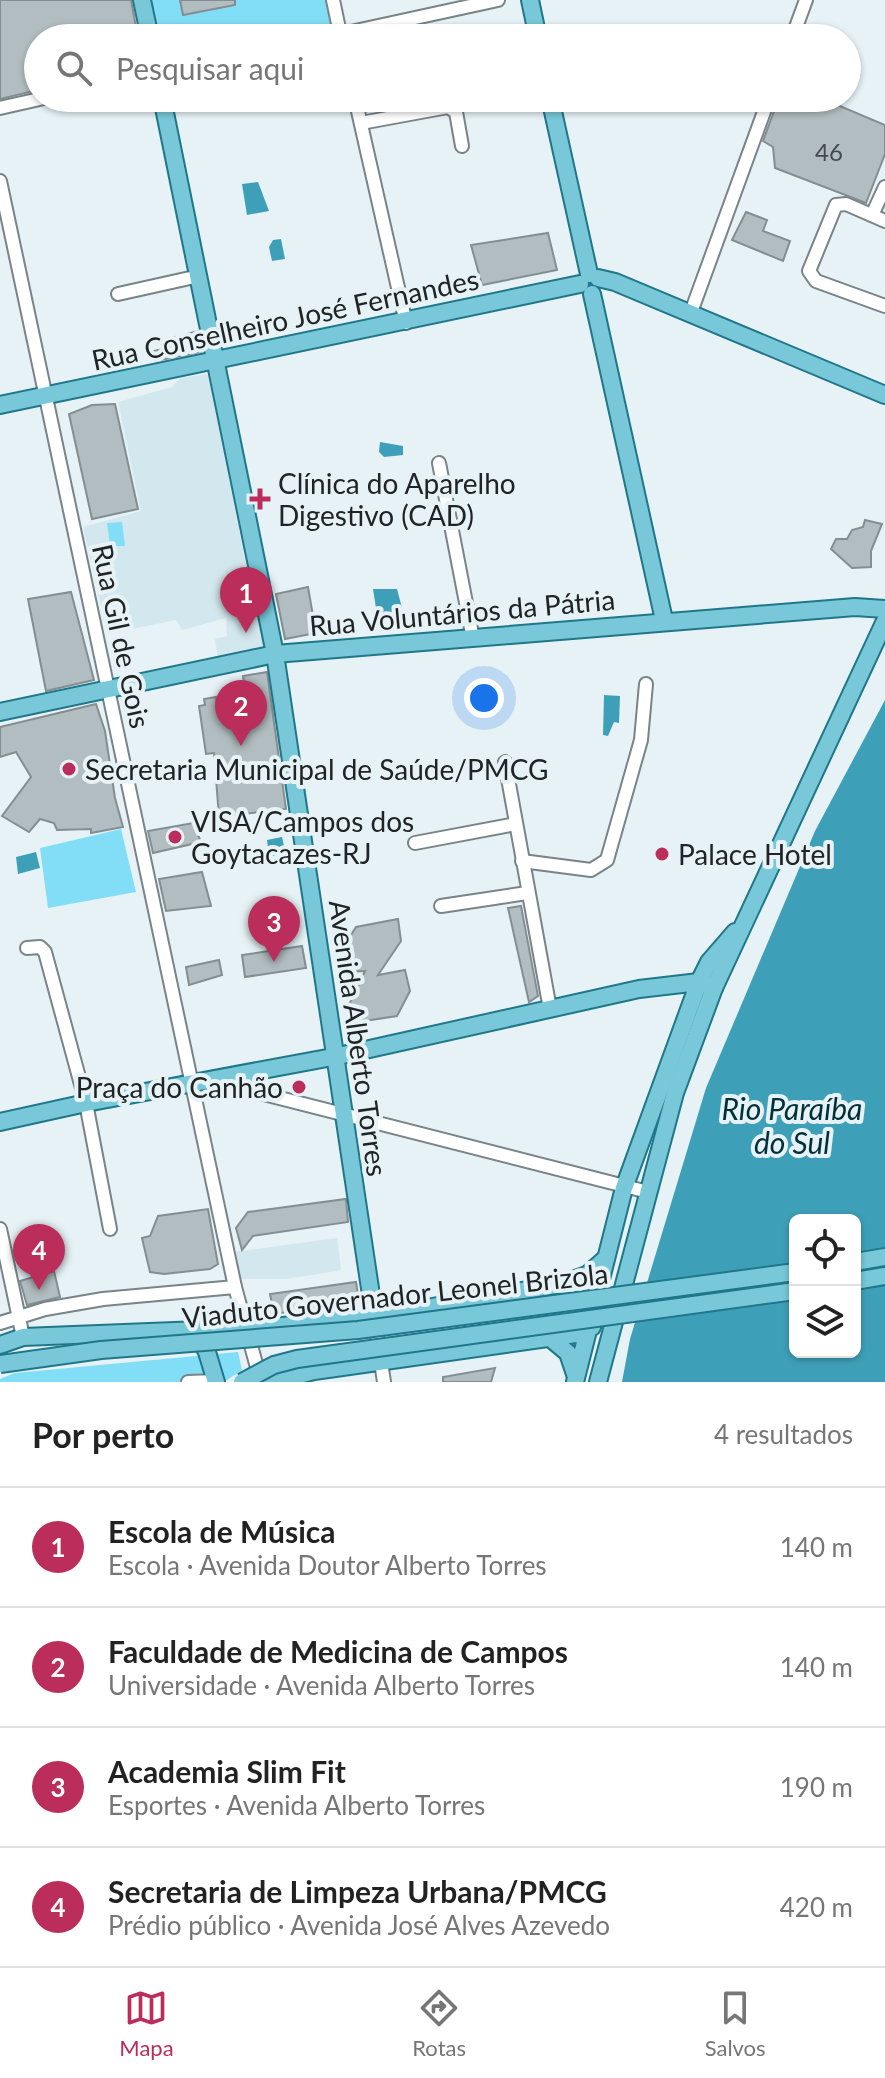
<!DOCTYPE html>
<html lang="pt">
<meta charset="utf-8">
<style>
:root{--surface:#fff;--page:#f2f2f2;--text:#222;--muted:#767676;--line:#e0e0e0;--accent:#bb2d5b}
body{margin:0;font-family:Lato,sans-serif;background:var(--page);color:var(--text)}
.controls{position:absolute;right:24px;bottom:24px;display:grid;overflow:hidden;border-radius:12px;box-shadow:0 2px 6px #0004}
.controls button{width:72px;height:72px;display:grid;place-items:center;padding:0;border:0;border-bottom:2px solid var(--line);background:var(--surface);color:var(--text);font:40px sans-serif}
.you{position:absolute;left:484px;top:698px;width:28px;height:28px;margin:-20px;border:6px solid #fff;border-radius:50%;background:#1a73e8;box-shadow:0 0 0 12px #1a73e833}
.badge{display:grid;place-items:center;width:52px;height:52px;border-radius:50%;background:var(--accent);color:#fff;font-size:26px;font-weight:700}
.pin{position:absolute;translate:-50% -66px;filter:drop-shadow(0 2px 4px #0008)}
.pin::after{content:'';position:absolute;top:42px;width:28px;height:24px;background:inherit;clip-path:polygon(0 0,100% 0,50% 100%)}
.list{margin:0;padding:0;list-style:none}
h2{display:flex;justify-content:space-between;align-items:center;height:104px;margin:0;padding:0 32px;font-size:34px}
h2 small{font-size:26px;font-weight:400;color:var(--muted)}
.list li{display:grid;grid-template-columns:52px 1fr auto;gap:24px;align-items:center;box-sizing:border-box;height:120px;padding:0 32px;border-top:2px solid var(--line)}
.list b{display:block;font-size:30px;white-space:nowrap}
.list p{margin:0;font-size:26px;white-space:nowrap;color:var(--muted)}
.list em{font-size:26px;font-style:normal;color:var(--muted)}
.icon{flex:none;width:44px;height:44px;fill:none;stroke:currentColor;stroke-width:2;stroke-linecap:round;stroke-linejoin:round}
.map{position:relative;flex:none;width:885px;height:1382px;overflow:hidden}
.search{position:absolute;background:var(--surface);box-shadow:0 2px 6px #0004;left:24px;right:24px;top:24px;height:88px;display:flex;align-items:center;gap:20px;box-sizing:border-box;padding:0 28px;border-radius:44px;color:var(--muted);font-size:30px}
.sheet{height:584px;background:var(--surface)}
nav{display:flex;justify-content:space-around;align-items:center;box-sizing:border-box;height:112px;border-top:2px solid var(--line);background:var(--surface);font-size:22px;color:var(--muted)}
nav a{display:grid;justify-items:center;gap:4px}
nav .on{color:var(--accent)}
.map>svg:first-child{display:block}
.built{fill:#d3e8ee}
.green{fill:#82def6}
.water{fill:#3ea0b8;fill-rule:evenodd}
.building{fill:#b1bdc0;stroke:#848e92;stroke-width:2}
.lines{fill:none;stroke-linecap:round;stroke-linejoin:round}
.minor-casing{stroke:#798487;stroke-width:16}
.major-casing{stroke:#1f7789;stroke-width:20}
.minor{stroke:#fff;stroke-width:12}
.major{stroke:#78c8d9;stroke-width:16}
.major-bridge-casing{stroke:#1f7789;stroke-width:20;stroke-linecap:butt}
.major-bridge{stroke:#78c8d9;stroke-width:16}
.poi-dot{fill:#bb2d5b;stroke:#e6f2f6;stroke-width:3}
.labels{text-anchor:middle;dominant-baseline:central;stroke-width:8;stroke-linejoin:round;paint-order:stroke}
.number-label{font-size:24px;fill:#444a4c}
.street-label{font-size:28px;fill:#202425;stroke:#e6f2f6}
.poi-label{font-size:28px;fill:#202425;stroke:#e6f2f6;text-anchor:start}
.water-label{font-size:30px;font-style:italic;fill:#01303b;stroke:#e6f2f6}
</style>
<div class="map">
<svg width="885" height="1382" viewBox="0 0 885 1382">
<rect width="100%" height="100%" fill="#e6f2f6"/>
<g class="built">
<polygon points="208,374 255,610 229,618 261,610 269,648 218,657 215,639 227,636 226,618 182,630 176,620 107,634 83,527 141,511 118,402 172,387 180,378"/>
<polygon points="337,1238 341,1269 337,1271 287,1279 240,1279 234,1252"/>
</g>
<g class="green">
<polygon points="147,0 328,0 334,30 296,38 155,38"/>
<polygon points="122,522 125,546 110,546 107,523"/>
<polygon points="121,829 136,892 48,908 40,848"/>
<polygon points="238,1352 242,1370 224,1382 0,1382 0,1379 15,1373"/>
</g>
<g class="water">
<polygon points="258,182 269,211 247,215 242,184"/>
<polygon points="281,239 285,259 272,261 269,247 273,240"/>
<polygon points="380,442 403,446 403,455 384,457 379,452"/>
<polygon points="373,589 397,589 402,608 398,612 383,612 376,608"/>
<polygon points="604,695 620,696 619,723 614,722 608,736 603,735"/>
<path d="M885,700v682h-263l8,-43 76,-251 109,-257zM795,1220h60v132h-60z"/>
<polygon points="282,837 286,855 269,856 267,840"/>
<polygon points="36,852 40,868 18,874 16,857"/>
</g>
<g class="building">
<polygon points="0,0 131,0 138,38 38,38 38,90 0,99"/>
<polygon points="180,0 235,0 235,5 183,15"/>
<polygon points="124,98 151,98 152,105 126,110"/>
<polygon points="779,98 821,98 885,125 885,154 866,203 775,168 773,147 763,141"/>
<polygon points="746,212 767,220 763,231 790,241 783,261 732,240"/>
<polygon points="548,233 557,270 482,285 471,245"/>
<polygon points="198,331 201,352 155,361 154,351 167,348 164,340"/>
<polygon points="115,404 138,509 92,519 69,414 92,405"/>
<polygon points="865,520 882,524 871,551 871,567 852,568 831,549 836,539 847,539 852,530 863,527"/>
<polygon points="308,587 316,633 285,639 276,594"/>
<polygon points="71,592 94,680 46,691 28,599"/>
<polygon points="267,672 286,809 219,817 214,753 206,754 199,706 205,705 204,699 216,697 218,713 247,709 243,676"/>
<polygon points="96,704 105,731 115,798 123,827 91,833 91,829 57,830 54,823 40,819 29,832 2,816 31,777 16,752 0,757 0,727"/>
<polygon points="193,823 201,842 153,853 148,831"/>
<polygon points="202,872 211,906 166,911 159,879"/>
<polygon points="521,906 538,996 529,1002 508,908"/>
<polygon points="398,919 401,941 378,975 405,970 410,991 397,1016 351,1023 348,1007 365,971 343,972 340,953 356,927"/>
<polygon points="302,946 306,968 245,977 242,955"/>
<polygon points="219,960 222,975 189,985 186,967"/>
<polygon points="346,1199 348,1222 253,1236 242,1250 236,1228 248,1212"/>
<polygon points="208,1209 218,1264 210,1269 164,1274 150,1272 142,1238 150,1236 158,1216"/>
<polygon points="54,1271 60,1297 27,1305 20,1281"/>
<polygon points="356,1282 359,1301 267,1315 265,1305 272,1304 270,1294"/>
<polygon points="495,1368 491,1382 443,1382 443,1377"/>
</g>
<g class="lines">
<g class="minor-casing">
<g id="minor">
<polyline points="333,0 341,38"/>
<polyline points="323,38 498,0"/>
<polyline points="792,38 806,0"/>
<polyline points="355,98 406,323"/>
<polyline points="0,108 44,98"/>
<polyline points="361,123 448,107 456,112 462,146"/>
<polyline points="0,181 235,1287 261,1382"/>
<polyline points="872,215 885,187"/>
<polyline points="885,221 846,204 836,205 809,271 816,281 885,306"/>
<polyline points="118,294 199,276"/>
<polyline points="690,315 769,98"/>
<polyline points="439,463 473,639"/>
<polyline points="505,762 550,1009"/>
<polyline points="415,843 516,824"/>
<polyline points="522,861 591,870 607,860 641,740 646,684"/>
<polyline points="441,906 527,893"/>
<polyline points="27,948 40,947 45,952 86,1103 110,1229"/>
<polyline points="213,1081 648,1192"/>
<polyline points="0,1229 23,1337"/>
<polyline points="375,1322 384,1382"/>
<polyline points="0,1323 45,1309 103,1299 235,1287"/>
<polyline points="188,1382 216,1381"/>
</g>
</g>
<g class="major-casing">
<g id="major">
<polyline points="142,0 150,38"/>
<polyline points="530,0 538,38"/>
<polyline points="162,98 275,654 374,1315"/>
<polyline points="550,98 589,274"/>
<polyline points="598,278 615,282 885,395"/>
<polyline points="592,294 664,620"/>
<polyline points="0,405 580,284"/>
<polyline points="0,712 275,654 855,607 885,609"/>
<polyline points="0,1122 86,1103 338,1056 639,989 699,982 714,988"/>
<polyline points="855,1262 885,1257"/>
<polyline points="855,1281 885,1276"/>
<polyline points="196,1332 207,1352 216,1382"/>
<polyline points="549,1337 568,1353 576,1377"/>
<polyline points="0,1345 23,1337 275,1327 410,1311 561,1284 587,1275 604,1260"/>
<polyline points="271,1382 314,1371 576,1334 592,1327"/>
<polyline points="575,1382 624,1188 699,982 709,962 735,932"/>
<polyline points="598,1382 675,1093 714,988 885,621"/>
</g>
</g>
<use href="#minor" class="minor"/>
<use href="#major" class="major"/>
<g class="major-bridge-casing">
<g id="major-bridge">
<polyline points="0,1364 101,1350 358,1330 795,1272"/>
<polyline points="242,1382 274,1365 297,1359 795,1291"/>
</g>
</g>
<use href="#major-bridge" class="major-bridge"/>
</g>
<g class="poi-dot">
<path d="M256 487h8v8h8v8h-8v8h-8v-8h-8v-8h8z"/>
<circle cx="69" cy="769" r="8"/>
<circle cx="175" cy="837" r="8"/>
<circle cx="662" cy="854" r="8"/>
<circle cx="299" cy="1087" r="8"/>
</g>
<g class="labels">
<g class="number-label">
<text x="829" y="151">46</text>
</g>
<g class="street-label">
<text transform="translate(285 319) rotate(-12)">Rua Conselheiro José Fernandes</text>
<text transform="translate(462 612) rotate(-5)">Rua Voluntários da Pátria</text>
<text transform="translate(122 636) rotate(78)">Rua Gil de Gois</text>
<text transform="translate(359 1038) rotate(82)">Avenida Alberto Torres</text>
<text transform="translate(395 1295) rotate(-6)">Viaduto Governador Leonel Brizola</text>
</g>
<g class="poi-label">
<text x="278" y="483">Clínica do Aparelho<tspan x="278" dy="32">Digestivo (CAD)</tspan></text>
<text x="85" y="769">Secretaria Municipal de Saúde/PMCG</text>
<text x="191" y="821">VISA/Campos dos<tspan x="191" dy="32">Goytacazes-RJ</tspan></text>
<text x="678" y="854">Palace Hotel</text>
<text x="283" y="1087" text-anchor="end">Praça do Canhão</text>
</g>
<g class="water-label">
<text x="792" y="1108">Rio Paraíba<tspan x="792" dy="34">do Sul</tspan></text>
</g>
</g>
</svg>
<div class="controls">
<button><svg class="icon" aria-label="locate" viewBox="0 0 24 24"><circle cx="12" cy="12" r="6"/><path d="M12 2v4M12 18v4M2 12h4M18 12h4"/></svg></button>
<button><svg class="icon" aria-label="layers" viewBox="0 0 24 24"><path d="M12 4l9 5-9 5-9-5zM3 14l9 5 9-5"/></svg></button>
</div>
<div class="you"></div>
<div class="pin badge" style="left:246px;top:633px">1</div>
<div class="pin badge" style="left:241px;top:746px">2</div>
<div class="pin badge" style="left:274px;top:962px">3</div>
<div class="pin badge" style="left:39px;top:1290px">4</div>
<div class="search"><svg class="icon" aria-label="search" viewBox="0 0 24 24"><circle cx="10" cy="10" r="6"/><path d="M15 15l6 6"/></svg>Pesquisar aqui</div>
</div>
<section class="sheet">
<h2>Por perto<small>4 resultados</small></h2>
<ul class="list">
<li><span class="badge">1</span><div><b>Escola de Música</b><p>Escola · Avenida Doutor Alberto Torres</p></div><em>140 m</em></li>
<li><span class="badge">2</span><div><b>Faculdade de Medicina de Campos</b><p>Universidade · Avenida Alberto Torres</p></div><em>140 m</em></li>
<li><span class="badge">3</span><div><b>Academia Slim Fit</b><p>Esportes · Avenida Alberto Torres</p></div><em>190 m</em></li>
<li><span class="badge">4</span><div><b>Secretaria de Limpeza Urbana/PMCG</b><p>Prédio público · Avenida José Alves Azevedo</p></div><em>420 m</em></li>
</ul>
</section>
<nav>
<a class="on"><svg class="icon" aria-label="map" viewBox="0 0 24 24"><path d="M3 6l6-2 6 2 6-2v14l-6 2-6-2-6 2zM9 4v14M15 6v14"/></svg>Mapa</a>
<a><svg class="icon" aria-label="directions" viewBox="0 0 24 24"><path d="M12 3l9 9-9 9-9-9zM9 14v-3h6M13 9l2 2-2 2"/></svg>Rotas</a>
<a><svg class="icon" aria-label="saved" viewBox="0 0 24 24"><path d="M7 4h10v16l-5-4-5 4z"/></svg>Salvos</a>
</nav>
